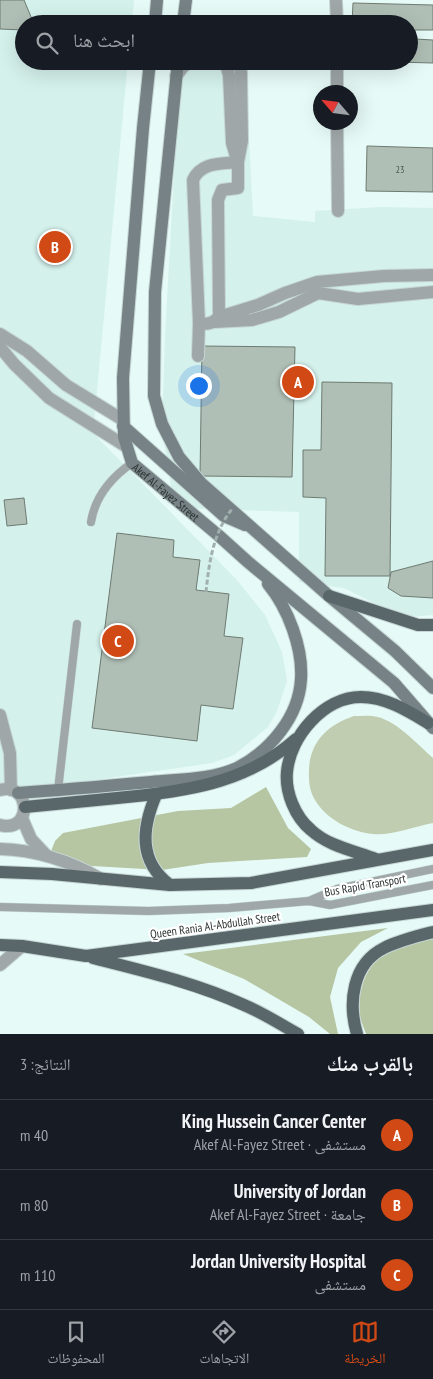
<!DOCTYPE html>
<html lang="ar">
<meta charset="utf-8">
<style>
:root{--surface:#171b24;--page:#20242c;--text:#f1f3f6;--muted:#9ea1a6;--line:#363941;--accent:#d14a15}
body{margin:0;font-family:"PT Sans Narrow","Noto Naskh Arabic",sans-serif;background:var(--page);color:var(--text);direction:rtl}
.compass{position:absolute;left:313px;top:85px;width:45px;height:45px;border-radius:50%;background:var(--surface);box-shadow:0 5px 20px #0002;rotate:298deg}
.you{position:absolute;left:198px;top:385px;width:18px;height:18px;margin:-12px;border:4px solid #fff;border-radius:50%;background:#1a73e8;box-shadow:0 0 0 8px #1a73e833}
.badge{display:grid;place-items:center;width:32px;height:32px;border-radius:50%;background:var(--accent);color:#fff;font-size:16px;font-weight:700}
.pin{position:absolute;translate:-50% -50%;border:2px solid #fff;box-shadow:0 1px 5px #0006}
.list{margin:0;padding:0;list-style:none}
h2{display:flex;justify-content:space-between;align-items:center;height:65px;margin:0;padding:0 20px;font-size:21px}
h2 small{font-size:16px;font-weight:400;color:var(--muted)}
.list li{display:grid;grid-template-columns:32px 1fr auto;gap:15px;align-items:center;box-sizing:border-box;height:70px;padding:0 20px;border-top:1px solid var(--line)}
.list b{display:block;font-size:19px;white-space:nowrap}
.list p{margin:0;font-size:16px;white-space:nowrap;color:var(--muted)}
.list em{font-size:16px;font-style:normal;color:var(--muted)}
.icon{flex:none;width:28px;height:28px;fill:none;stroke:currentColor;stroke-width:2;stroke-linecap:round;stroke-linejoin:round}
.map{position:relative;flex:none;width:433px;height:1034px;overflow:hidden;direction:ltr}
.search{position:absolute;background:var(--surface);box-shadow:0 5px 20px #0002;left:15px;right:15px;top:15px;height:55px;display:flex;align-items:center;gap:12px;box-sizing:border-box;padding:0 18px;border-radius:28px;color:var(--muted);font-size:19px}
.sheet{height:275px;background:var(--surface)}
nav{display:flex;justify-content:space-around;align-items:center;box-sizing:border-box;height:70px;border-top:1px solid var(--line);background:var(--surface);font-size:14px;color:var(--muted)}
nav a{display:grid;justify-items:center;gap:2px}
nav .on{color:var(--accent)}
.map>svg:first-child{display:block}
.built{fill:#d4f1ec}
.green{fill:#c0cdb0}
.forest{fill:#b6c5a2}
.building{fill:#b0bfb5;stroke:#6e7b72}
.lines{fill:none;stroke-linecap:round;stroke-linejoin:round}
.service-casing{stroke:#c5d6d4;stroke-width:9}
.minor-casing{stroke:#c5d6d4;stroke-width:14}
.secondary-casing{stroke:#c5d6d4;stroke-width:14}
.primary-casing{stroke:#c5d6d4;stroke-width:14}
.service{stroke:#9fa7a9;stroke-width:8}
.minor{stroke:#9fa7a9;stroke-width:12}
.secondary{stroke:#768285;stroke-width:12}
.primary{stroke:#59676b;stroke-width:12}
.path-bridge{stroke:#a1b0ae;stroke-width:3;stroke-dasharray:5 2.5;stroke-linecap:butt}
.labels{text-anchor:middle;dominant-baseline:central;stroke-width:4.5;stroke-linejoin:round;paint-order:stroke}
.number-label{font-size:10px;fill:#4d5653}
.street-label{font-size:12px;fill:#2c3332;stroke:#fff}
</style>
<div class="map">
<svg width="433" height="1034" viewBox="0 0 433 1034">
<rect width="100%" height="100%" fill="#e6faf7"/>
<g class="built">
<polygon points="0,0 134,0 132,24 24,24 24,61 128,61 93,433 236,579 265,615 282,652 287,681 277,711 268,727 234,755 212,763 33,789 0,792"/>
<polygon points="185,61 246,61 247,63 247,100 253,216 315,222 315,211 381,207 433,208 433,615 410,617 388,610 344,588 299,582 299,512 182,508 173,499 162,427 165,336 179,85"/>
</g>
<path class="green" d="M354,716c8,0 16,-1 24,1 21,6 39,27 55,41v65c-17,3 -43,13 -60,11 -22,-2 -47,-15 -58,-34 -4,-6 -6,-15 -6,-22 -2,-32 15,-52 45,-62z"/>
<g class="forest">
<polygon points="266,787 288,828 311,849 307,857 208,863 162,870 57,864 50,854 55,841 63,833 178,811 231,808"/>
<polygon points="388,928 361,942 338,968 330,997 338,1034 330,1034 309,1017 244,979 183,954"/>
<path d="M433,939v95h-67c-2,-6 -5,-12 -6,-18 -3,-25 6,-52 28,-65 13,-8 30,-9 45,-12z"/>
</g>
<g class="building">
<polygon points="0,0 24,0 34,24 24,24 24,30 0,29"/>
<polygon points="353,3 433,5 433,30 415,30 415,39 433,40 433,63 394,62 409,61 409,24 352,24"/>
<polygon points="367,146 433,148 433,192 366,191"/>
<polygon points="202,346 295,347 292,477 200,476"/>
<polygon points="322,382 392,383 390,576 325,576 326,498 303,497 303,450 321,450"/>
<polygon points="24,498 27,524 7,526 4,500"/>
<polygon points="117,533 174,540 173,557 200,560 196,590 229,594 224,636 243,638 233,709 201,705 197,741 92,728"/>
<polygon points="433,561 433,598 401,596 388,588 391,572"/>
</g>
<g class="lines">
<g class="service-casing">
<g id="service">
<path d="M91,522c4,-25 21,-45 41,-59"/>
<polyline points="58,790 77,624"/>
<polyline points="309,901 337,889 433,869"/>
<polyline points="0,907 148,911 229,908 309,901 330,905 433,885"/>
</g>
</g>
<g class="minor-casing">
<g id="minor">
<polyline points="336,0 337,24"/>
<polyline points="221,61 226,65 229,75 232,143 237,160"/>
<polyline points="337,61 337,92"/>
<polyline points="176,76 183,67 191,61"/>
<polyline points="337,122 338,211"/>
<path d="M238,162c-17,2 -37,0 -45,18l6,143c9,2 14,0 20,-6l-1,-117 4,-10 16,-2v-26l4,-21 -1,-69 -3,-11"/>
<polyline points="219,317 258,305 285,293 317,282 384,276 433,275"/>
<polyline points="214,322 252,320 279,312 318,293 358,299 433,292"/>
<polyline points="0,334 27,351 66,385 123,420"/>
<polyline points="0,347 14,364 49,398 127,447"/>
<polyline points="198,356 199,323"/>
<polyline points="0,715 10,753 11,790"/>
<path d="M0,790c31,-9 33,44 0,35"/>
<polyline points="22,818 31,839 47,856"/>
<path d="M0,849c36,1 70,12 101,30"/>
<polyline points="0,965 22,946"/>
</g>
</g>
<g class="secondary-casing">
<g id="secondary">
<polyline points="155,24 157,0"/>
<polyline points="183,24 186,0"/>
<path id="s1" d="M150,61l-7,67 -20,250 1,59 8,26 86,72 30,27 146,121 39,45"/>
<polyline points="178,61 155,292 154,396 162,424 179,457 201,483 329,596 395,651 433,688"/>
<polyline points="123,426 224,516 245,525"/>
<path d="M18,793c44,-3 89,-7 133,-11 28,-3 60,-2 86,-14 33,-17 62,-51 64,-89 2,-31 -13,-71 -33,-95"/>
</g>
</g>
<g class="primary-casing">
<g id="primary">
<polyline points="329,596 418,625 433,625"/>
<path d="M156,795c-14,33 -18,66 14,90"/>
<path d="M25,807c31,-3 61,-6 92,-9 65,-6 129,-14 179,-59"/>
<path d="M376,859c-21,-8 -48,-13 -65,-29 -16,-13 -26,-38 -24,-58 3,-36 37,-75 74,-75 25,0 47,14 67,26"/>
<polyline points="0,872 52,874 170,885 251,883 433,850"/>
<polyline points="0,945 22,946 86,956 433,910"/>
<path d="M93,958c51,13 103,25 151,47 19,8 36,19 54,29"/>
<path d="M357,1034c-9,-31 -5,-70 27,-86 16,-8 33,-12 49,-16"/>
</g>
</g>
<use href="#service" class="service"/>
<use href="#minor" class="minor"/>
<use href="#secondary" class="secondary"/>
<use href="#primary" class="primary"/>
<path class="path-bridge" d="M206,592c3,-29 7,-59 26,-83"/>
</g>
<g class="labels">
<g class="number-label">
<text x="400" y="169">23</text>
</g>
<g class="street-label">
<text stroke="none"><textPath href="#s1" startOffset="449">Akef Al-Fayez Street</textPath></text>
<text transform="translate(365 885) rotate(-10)">Bus Rapid Transport</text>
<text transform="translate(215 925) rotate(-8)">Queen Rania Al-Abdullah Street</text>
</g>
</g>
</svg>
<svg class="compass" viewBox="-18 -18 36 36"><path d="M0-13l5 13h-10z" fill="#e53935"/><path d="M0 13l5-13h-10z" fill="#9ea1a6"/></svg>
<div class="you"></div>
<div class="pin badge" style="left:298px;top:382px">A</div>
<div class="pin badge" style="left:55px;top:247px">B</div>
<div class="pin badge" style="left:118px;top:641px">C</div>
<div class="search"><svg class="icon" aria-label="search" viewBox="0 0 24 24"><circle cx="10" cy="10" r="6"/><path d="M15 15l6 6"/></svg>ابحث هنا</div>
</div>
<section class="sheet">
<h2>بالقرب منك<small>النتائج: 3</small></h2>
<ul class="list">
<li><span class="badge">A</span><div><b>King Hussein Cancer Center</b><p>مستشفى · Akef Al-Fayez Street</p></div><em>40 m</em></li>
<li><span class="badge">B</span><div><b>University of Jordan</b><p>جامعة · Akef Al-Fayez Street</p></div><em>80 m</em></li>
<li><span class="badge">C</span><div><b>Jordan University Hospital</b><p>مستشفى</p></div><em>110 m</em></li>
</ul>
</section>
<nav>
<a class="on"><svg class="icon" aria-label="map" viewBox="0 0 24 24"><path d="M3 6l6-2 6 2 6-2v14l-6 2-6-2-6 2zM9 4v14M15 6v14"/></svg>الخريطة</a>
<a><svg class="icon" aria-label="directions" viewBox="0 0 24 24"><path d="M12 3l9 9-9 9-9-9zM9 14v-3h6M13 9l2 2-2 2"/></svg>الاتجاهات</a>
<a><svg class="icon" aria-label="saved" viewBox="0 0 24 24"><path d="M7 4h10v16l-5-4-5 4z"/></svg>المحفوظات</a>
</nav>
